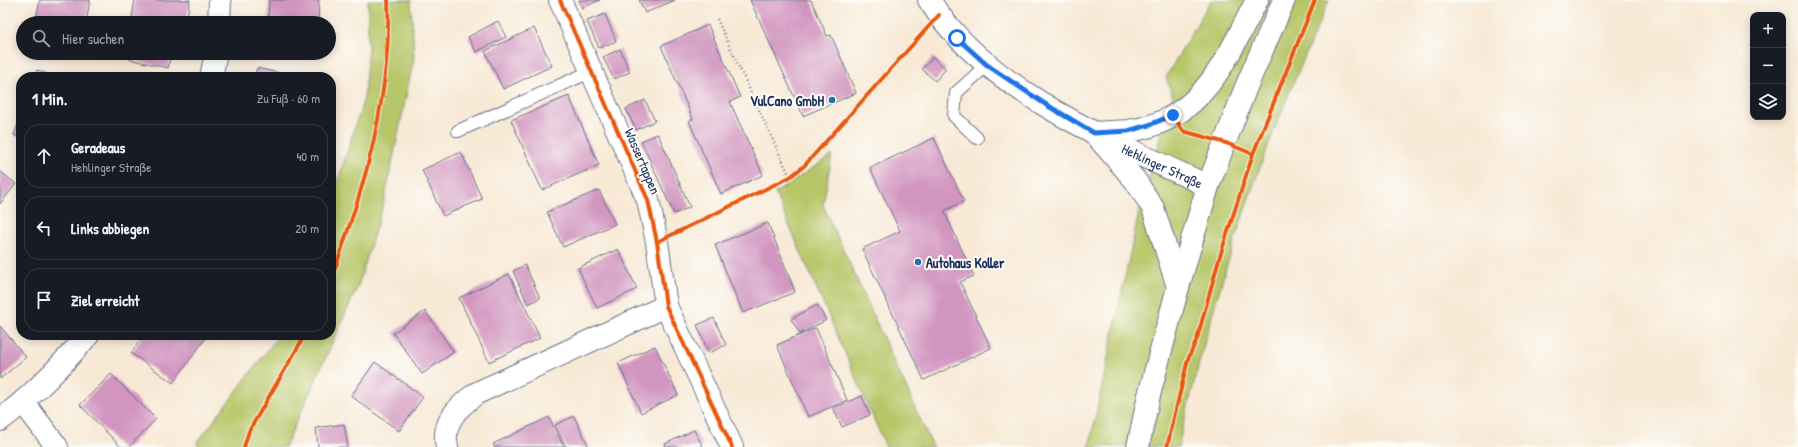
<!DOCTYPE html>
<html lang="de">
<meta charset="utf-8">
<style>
:root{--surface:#171b24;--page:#20242c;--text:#f1f3f6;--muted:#9ea1a6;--line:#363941}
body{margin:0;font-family:"Patrick Hand",sans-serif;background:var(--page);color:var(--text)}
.controls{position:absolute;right:12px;top:12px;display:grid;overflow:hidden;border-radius:8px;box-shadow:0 2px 10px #0003}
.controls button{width:36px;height:36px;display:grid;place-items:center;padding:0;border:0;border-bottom:1px solid var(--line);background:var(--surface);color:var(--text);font:20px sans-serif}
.stop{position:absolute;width:12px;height:12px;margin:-9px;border:3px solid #1a73e8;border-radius:50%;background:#fff}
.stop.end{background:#1a73e8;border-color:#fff;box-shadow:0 1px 4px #0008}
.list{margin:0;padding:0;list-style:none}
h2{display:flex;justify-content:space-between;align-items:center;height:52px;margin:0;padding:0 16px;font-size:17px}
h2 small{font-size:13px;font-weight:400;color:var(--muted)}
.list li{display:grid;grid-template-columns:26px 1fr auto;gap:12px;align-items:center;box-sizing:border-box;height:64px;margin:0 8px 8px;padding:0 8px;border:1px solid var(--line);border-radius:16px}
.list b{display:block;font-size:15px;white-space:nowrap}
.list p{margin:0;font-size:13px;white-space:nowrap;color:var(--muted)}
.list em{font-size:13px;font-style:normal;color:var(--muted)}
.icon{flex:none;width:22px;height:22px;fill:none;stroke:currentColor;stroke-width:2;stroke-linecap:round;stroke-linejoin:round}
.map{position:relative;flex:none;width:1798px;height:447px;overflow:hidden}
.search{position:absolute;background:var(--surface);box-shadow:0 2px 10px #0003;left:16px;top:16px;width:320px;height:44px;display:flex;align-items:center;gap:10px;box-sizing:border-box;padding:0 14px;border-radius:22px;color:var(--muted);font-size:15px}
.panel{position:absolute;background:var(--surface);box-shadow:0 2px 10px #0003;left:16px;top:72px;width:320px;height:268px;border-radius:16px}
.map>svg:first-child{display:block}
.green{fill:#b7c668;stroke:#697a63}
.building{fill:#d195c0}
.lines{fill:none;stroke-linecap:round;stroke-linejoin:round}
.service-casing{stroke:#687088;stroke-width:14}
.minor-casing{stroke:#687088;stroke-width:24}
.tertiary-casing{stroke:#687088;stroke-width:24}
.path{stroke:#687088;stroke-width:2.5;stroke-dasharray:1 3;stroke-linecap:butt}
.service{stroke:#fff;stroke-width:12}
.minor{stroke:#fff;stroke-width:22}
.tertiary{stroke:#fff;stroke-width:22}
.cycleway-casing{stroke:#fdfcf7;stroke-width:6}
.cycleway{stroke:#e8590c;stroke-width:4}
.route{stroke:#1a73e8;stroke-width:5}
.poi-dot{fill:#1f6fb2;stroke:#fdfcf7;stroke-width:1.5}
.labels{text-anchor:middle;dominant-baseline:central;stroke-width:4;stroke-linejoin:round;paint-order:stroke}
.poi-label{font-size:14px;font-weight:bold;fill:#1b2f5e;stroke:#fdfcf7;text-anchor:end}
.street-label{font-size:14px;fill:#1b2f5e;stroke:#fdfcf7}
</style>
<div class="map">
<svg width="1798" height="447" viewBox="0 0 1798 447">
<rect width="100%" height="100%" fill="#fdfcf7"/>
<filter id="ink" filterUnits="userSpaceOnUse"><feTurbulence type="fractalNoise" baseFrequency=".025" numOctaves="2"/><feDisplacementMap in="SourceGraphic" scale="8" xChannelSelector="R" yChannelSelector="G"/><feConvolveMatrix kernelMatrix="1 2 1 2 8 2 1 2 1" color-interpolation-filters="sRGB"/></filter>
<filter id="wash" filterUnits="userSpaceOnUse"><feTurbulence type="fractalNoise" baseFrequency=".012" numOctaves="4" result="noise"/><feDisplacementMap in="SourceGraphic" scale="16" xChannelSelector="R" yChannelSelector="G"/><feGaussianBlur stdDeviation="0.9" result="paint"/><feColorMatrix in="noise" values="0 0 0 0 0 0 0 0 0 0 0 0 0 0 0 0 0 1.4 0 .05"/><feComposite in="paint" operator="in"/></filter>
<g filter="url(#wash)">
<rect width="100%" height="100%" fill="#f8e9d6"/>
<g class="green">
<polygon points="368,0 411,0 414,58 384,202 358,286 285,447 199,447 197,443 279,335 331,335 331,203 364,98 368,47"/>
<path d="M1211,0h118c-23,54 -47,108 -67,162 -35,93 -61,189 -84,285h-89l50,-236 34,-114 -7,-20z"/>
<polygon points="832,155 823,205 933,447 886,447 775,193"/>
</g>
<g id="blocks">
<g class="building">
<polygon points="40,0 90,0 86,23 35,23"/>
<polygon points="135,0 190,0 186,23 131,23"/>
<polygon points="269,0 319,0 318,23 268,23"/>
<polygon points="579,0 600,0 582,8"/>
<polygon points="639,0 675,0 645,13"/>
<polygon points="750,0 811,0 827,36 831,35 856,93 803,116"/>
<polygon points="605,14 616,41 599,48 587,21"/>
<polygon points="498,21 506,37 476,52 468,37"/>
<polygon points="708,25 740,97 730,102 763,175 721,194 689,121 693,119 661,46"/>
<polygon points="534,28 552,66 503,89 485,51"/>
<polygon points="620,49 630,72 614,79 603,57"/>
<polygon points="81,53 97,53 96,57"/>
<polygon points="130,53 171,53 168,68 129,59"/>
<polygon points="933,57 946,69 935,81 922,69"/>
<polygon points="257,68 292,76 292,77 254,77"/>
<polygon points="37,70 55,77 34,77"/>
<polygon points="569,96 599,165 542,190 511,120"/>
<polygon points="645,100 655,121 636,130 626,109"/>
<polygon points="21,116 21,138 14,135"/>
<polygon points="658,134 690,207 674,214 641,141"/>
<polygon points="934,138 964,201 944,211 974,276 960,282 991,348 924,380 862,249 900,231 870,168"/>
<polygon points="461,152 482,199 443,216 422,170"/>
<polygon points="0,171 16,184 0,204"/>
<polygon points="599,190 615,224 563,247 547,212"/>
<polygon points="768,223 795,292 743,313 715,245"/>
<polygon points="618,249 637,289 597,308 578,268"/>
<polygon points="525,265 540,298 528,304 513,271"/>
<polygon points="509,274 540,338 489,362 459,298"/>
<polygon points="817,305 826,320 800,334 791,319"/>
<polygon points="425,311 454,352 422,374 393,333"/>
<polygon points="714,318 726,345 709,353 697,325"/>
<polygon points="0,326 26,357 0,379"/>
<polygon points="816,328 847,400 808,417 777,345"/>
<polygon points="144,335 208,335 173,383 131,353"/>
<polygon points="655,346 678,395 641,413 618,363"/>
<polygon points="375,362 423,397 399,431 351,396"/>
<polygon points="111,374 156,419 129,447 121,447 80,405"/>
<polygon points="862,396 870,415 842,427 833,408"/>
<polygon points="574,416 589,447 566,447 555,425"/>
<polygon points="549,417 564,447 495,447 493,444"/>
<polygon points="344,424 348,447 318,447 316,428"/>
<polygon points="694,430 703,447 666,447 665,444"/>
</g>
</g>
</g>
<g filter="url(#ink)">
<use href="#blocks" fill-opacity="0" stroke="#687088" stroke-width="1"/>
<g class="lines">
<g class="service-casing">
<g id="service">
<polyline points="458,131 592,71"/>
<polyline points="977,138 954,116 956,93 987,65"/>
</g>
</g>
<g class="minor-casing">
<g id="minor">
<polyline points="560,0 648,200 657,242 666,306 732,447"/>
<path id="s1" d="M929,0c58,92 184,142 279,186"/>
<polyline points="219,23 220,0"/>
<polyline points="211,77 216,53"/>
<polyline points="24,403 57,447"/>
<path d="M0,420c33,-24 61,-54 88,-85"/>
<path d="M447,447c-6,-25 12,-41 30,-54l189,-87"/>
</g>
</g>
<g class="tertiary-casing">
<g id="tertiary">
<path d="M1094,133c11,-1 23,-1 34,-2 75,-10 98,-72 129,-131"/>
<polyline points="1094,133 1135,180 1153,208 1178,287"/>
<polyline points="1138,447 1149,395 1178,287 1208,186 1246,87 1284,0"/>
</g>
</g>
<polyline class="path" points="717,19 790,177"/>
<use href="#service" class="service"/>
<use href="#minor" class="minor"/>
<use href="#tertiary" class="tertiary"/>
<g class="cycleway-casing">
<g id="cycleway">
<polyline points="560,0 648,200 657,242 666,306 732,447"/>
<polyline points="1173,115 1183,131 1226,143 1253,154"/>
<polyline points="657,242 790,177 804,166 939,15"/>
<path d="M331,279c7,-17 12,-35 18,-52 25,-73 42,-149 39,-227"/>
<polyline points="244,447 249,431 305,335"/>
<polyline points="1167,447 1188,359 1197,339 1219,259 1253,154 1315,0"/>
</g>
</g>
<use href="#cycleway" class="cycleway"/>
</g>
</g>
<g class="lines" filter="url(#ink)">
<polyline class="route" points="957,38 987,65 1045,104 1094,133 1128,131 1149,125 1173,115"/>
</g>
<g class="poi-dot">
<circle cx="832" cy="100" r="4"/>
<circle cx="918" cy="262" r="4"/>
</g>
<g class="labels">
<g class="poi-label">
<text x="824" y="100">VulCano GmbH</text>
<text x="926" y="262" text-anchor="start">Autohaus Koller</text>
</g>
<g class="street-label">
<text transform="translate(643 161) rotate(67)">Wassertappen</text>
<text stroke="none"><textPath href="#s1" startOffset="290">Hehlinger Straße</textPath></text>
</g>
</g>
</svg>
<div class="controls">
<button>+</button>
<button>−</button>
<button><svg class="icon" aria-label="layers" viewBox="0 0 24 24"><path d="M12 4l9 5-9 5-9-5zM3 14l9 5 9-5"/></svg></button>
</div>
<div class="stop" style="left:957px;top:38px"></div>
<div class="stop end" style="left:1173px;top:115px"></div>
<div class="search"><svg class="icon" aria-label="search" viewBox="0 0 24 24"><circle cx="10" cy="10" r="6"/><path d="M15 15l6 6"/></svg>Hier suchen</div>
<section class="panel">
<h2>1 Min.<small>Zu Fuß · 60 m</small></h2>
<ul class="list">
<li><svg class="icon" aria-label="ahead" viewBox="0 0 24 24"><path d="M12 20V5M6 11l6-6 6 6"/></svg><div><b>Geradeaus</b><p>Hehlinger Straße</p></div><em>40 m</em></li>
<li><svg class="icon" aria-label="left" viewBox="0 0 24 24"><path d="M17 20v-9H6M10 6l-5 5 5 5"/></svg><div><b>Links abbiegen</b></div><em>20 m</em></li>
<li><svg class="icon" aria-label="arrive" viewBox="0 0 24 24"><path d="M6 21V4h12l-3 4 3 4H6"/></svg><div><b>Ziel erreicht</b></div></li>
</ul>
</section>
</div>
